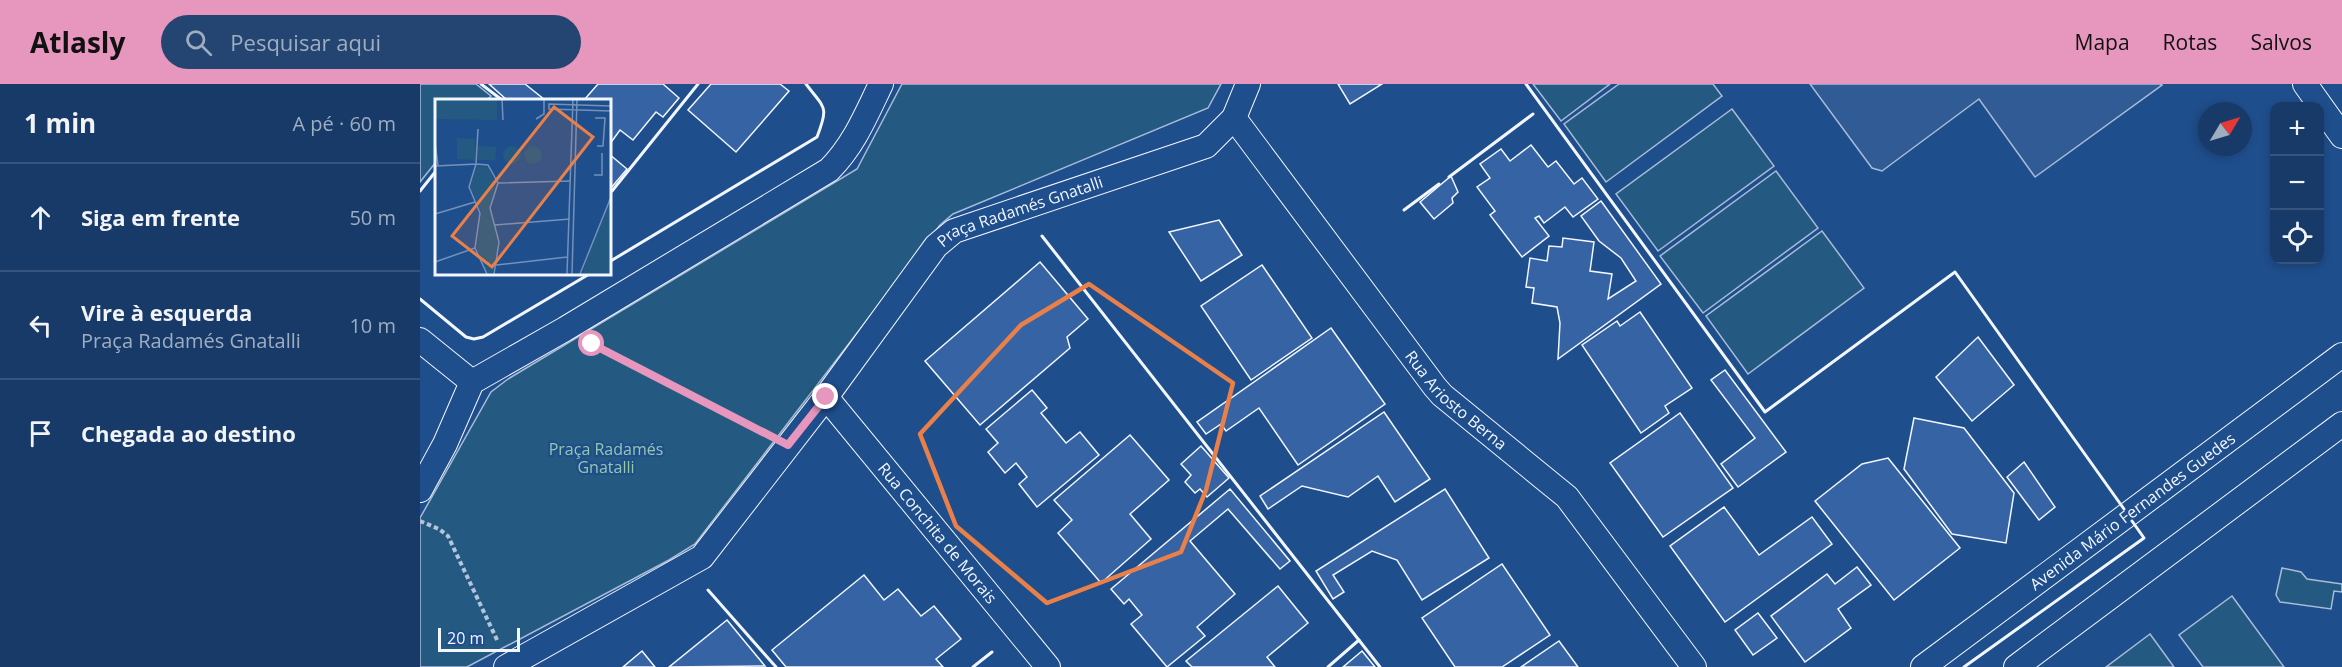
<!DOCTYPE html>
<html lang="pt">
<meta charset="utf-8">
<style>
:root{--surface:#173a69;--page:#244571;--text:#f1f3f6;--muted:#9eadc0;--line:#36547d;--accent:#e797bd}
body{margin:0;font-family:"Open Sans",sans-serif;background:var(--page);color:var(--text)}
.controls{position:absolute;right:18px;top:18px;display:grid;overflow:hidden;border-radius:12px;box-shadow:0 3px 9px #0003}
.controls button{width:54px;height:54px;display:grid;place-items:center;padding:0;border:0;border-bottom:2px solid var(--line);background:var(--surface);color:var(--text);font:30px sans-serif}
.compass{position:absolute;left:1778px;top:18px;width:54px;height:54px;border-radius:50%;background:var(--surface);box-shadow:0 3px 9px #0003;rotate:52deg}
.scale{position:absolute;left:18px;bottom:15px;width:82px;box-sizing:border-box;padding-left:6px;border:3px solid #f2f6ff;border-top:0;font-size:16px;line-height:21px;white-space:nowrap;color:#f2f6ff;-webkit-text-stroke:4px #1f4e8c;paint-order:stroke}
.stop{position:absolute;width:18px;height:18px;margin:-14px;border:4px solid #e797bd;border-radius:50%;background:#fff}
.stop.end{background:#e797bd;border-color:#fff;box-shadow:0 2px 6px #0008}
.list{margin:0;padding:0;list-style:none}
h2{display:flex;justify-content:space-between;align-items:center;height:78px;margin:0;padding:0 24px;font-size:26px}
h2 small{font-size:20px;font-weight:400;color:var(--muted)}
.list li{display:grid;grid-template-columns:39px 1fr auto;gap:18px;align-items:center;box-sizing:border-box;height:108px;padding:0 24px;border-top:2px solid var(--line)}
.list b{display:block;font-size:22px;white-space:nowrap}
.list p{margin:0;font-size:20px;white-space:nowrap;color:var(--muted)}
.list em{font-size:20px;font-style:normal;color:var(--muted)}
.icon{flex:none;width:33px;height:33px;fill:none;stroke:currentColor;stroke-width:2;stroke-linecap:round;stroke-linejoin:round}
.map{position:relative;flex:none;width:1922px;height:583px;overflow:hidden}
header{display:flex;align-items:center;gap:36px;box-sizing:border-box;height:84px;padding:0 30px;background:var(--accent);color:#111}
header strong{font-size:28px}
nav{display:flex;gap:33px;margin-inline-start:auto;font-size:21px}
.search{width:420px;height:54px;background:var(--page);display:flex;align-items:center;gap:15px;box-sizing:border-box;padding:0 21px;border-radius:33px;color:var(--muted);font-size:22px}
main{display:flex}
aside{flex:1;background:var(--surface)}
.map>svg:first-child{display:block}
.green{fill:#245a82;stroke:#a8bbd7;stroke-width:1.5}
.parking{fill:#305b95;stroke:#a8bbd7;stroke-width:1.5}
.building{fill:#3563a3;stroke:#f2f6ff;stroke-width:1.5}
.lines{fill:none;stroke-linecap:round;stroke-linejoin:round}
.minor-casing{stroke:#f2f6ff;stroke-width:26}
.path{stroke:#b3c4dc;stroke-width:4;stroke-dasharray:4.5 3;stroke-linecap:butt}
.minor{stroke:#1f4e8c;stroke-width:24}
.wall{stroke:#f2f6ff;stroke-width:3}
.route{stroke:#e797bd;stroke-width:8}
.marked{fill:none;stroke:#ea8049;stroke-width:4.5;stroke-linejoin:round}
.labels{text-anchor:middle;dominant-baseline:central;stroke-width:4.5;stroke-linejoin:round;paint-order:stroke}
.street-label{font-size:16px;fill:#f2f6ff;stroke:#1f4e8c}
.park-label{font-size:16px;fill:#97c8a6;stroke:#1f4e8c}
.inset-road{fill:none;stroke:#7391ba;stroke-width:1.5}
.view{fill:#ea8049;fill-opacity:0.15;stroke:#ea8049;stroke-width:3}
.inset-edge{fill:none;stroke:#f2f6ff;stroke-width:3}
</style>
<header>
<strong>Atlasly</strong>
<div class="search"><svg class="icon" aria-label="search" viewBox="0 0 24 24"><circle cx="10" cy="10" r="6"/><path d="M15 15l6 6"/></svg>Pesquisar aqui</div>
<nav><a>Mapa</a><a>Rotas</a><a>Salvos</a></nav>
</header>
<main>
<aside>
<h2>1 min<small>A pé · 60 m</small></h2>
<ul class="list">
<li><svg class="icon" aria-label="ahead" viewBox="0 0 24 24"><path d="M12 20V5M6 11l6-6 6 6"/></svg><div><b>Siga em frente</b></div><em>50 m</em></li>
<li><svg class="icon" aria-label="left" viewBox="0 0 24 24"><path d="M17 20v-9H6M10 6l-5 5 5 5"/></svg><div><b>Vire à esquerda</b><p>Praça Radamés Gnatalli</p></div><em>10 m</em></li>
<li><svg class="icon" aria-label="arrive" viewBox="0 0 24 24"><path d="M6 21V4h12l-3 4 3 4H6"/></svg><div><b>Chegada ao destino</b></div></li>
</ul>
</aside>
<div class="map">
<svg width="1922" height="583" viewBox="0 0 1922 583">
<rect width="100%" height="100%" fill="#1f4e8c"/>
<g class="green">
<polygon points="0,0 56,0 71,12 67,16 16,16 16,78 0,98"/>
<polygon points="482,0 801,0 788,24 533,130 520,141 275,460 249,476 47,583 0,583 0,434 71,308 88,295 437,85"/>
<polygon points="1113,0 1190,0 1141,37"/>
<polygon points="1199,0 1293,0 1302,12 1186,98 1144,40"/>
<polygon points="1312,25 1354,82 1238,167 1196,110"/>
<polygon points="1356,87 1398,144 1283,229 1240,172"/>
<polygon points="1402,147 1444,204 1328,290 1286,232"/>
<polygon points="1862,484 1881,488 1887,495 1922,500 1922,508 1914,507 1911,525 1860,518 1856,511"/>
<polygon points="1812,512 1864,583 1783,583 1759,551"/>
<polygon points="1730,550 1754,583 1686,583"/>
</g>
<polygon class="parking" points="1390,0 1740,0 1742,1 1615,93 1559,15 1462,87 1452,84"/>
<g class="building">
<polygon points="69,0 105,0 125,16 87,16"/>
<polygon points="178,0 243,0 259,14 243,33 236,28 213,56 200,46 192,57 189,54 189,16 164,16"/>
<polygon points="291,0 360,0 369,7 316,68 268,26"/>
<polygon points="918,0 962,0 930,20"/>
<polygon points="1111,61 1128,83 1136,77 1154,100 1162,94 1178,115 1153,133 1145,123 1124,139 1119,132 1115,134 1129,152 1102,173 1070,131 1075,127 1057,103 1070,94 1060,80 1081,65 1090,77"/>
<polygon points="189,70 207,85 191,104 189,102"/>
<polygon points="1031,92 1038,108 1032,114 1033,119 1014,135 1000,118"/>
<polygon points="1181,117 1241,200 1138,275 1140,239 1137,223 1112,219 1114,204 1106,203 1110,174 1127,177 1129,162 1142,163 1143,154 1174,158 1170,187 1192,190 1188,215 1216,197 1201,174 1179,157 1161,132"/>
<polygon points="799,136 822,171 781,197 749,148"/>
<polygon points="620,178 668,235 647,253 650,264 560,341 505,277"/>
<polygon points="842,181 892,254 831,296 781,222"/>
<polygon points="1220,228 1272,304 1245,322 1249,329 1221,349 1162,261 1197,237 1200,242"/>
<polygon points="911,244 965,320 878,381 839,324 806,347 801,340 786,350 777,338"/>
<polygon points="1558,253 1594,301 1552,337 1516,293"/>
<polygon points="1305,286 1366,368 1318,403 1301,380 1335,354 1291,296"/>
<polygon points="612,306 627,324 621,329 646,359 660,348 679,371 617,423 599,400 607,393 596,379 585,389 568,368 578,359 566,345"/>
<polygon points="964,328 1010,395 975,418 958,392 928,413 882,402 848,425 840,412"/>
<polygon points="1260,329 1313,404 1243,453 1190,379"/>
<polygon points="1494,334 1544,344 1594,409 1586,459 1532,450 1484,385"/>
<polygon points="710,351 749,396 710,430 731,455 681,499 638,449 652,436 634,416"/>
<polygon points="781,362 809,394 787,413 780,405 775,409 765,398 771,391 761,380"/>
<polygon points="1468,374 1540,464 1474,516 1395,417 1442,380"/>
<polygon points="1604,378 1635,423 1619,436 1587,393"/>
<polygon points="810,405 870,477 860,485 808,425 770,457 815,510 777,543 785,552 747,583 711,540 722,531 709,515 704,520 691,505"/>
<polygon points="1025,405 1069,474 1002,516 977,476 952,467 913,491 924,508 913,515 896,487"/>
<polygon points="1304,423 1339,471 1392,433 1412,460 1305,538 1250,462"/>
<polygon points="1082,480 1130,551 1082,583 1035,583 1002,534"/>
<polygon points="1437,483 1451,501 1418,525 1431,544 1385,578 1351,532 1407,490 1415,500"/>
<polygon points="444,491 464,516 478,505 501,532 514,522 541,555 516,575 523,583 366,583 352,566"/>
<polygon points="858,502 888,539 847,573 855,583 772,583 766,577"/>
<polygon points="1338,529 1357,554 1333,571 1315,546"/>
<polygon points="307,536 345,582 249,583"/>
<polygon points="1139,557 1158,583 1101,583"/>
<polygon points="222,567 235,583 203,583"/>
<polygon points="942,567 955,583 923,583"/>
</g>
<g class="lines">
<g class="minor-casing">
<g id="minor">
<polyline points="1885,0 1922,52"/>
<path id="s1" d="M814,34l201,269 7,8 125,102 127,170"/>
<polyline points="0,256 52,298"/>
<path id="s2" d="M406,313l222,270"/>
<path d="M0,406l25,-46 27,-62 93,-53 264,-159c25,-25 37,-55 52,-86"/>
<path id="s3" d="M86,583l196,-110 124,-160 110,-151 18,-15 252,-85 28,-28 14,-34"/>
<path id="s4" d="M1503,583l419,-312"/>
<polyline points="1596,583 1922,340"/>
</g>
</g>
<g class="path">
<polyline points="170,258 347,350"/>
<polyline points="0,437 19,445 28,452 78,558"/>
</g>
<use href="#minor" class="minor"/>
<g class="wall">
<polyline points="61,0 82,16"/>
<polyline points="1106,0 1345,328 1535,188 1704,425"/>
<polyline points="1029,93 1113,30"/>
<polyline points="189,105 192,107 278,0"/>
<polyline points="0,107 16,87"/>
<polyline points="984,126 1019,100"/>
<polyline points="622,152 960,583"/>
<path d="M189,178l208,-125c12,-31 8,-28 -11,-53"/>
<polyline points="0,215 46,253 54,255 63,253 171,189"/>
<polyline points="288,506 356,583"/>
<polyline points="553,583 572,568"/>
<polyline points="908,583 939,556"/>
<polyline points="1544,583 1724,454 1712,437"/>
</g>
</g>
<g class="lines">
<polyline class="route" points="172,260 368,361 406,313"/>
</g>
<path class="marked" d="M669,200l144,99 -27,107 -25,62 -134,51 -91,-77 -36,-92 101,-109z"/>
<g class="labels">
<g class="street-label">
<text stroke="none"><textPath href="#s3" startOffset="706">Praça Radamés Gnatalli</textPath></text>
<text stroke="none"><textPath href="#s1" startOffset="360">Rua Ariosto Berna</textPath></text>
<text stroke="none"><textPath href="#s4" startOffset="261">Avenida Mário Fernandes Guedes</textPath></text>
<text stroke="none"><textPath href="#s2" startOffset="176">Rua Conchita de Morais</textPath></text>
</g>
<g class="park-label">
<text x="186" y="365">Praça Radamés<tspan x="186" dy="18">Gnatalli</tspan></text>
</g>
</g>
<g transform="translate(15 15)">
<rect width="176" height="176" fill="#1f4e8c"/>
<path d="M0,0h62v21l-62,-1zM22,39l18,1v21l-18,-1zM43,47l18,1 -1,13h-17zM89 56a9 9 0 1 1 18 0a9 9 0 1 1-18 0ZM68 56a9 9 0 1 1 18 0a9 9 0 1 1-18 0ZM42,67l11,1 8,17 -7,23 9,35 -6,32h-4l-11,-26 4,-37 -11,-24zM175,103v72h-28l25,-67z" fill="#245a82"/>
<path class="inset-road" d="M67,0l1,21M114,0h19M176,7l-62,-2v5l62,2M160,19h10l-2,28h-6M101,20l8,-5v-15M0,44l3,22M0,67l41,-2 2,-35M159,76h8v-22M63,84l73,-2M0,115l40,-12M60,126l75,-6M0,163l40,-14M61,166l71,-8M52,175l-12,-26 5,-35 -11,-26 7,-23 12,1 10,18 -8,25 9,34 -5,32M132,175l6,-175M137,175l5,-175M145,175l31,-77"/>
<path class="view" d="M119,8l39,30 -101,130 -40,-31z"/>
<rect width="176" height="176" class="inset-edge"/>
</g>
</svg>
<div class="controls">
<button>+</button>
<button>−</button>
<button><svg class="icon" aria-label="locate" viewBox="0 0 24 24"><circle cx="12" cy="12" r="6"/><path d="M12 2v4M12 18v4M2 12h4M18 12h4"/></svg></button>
</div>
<svg class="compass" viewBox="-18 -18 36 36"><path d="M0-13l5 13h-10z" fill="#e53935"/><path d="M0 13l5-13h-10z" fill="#9eadc0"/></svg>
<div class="scale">20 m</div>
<div class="stop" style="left:172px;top:260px"></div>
<div class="stop end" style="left:406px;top:313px"></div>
</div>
</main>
